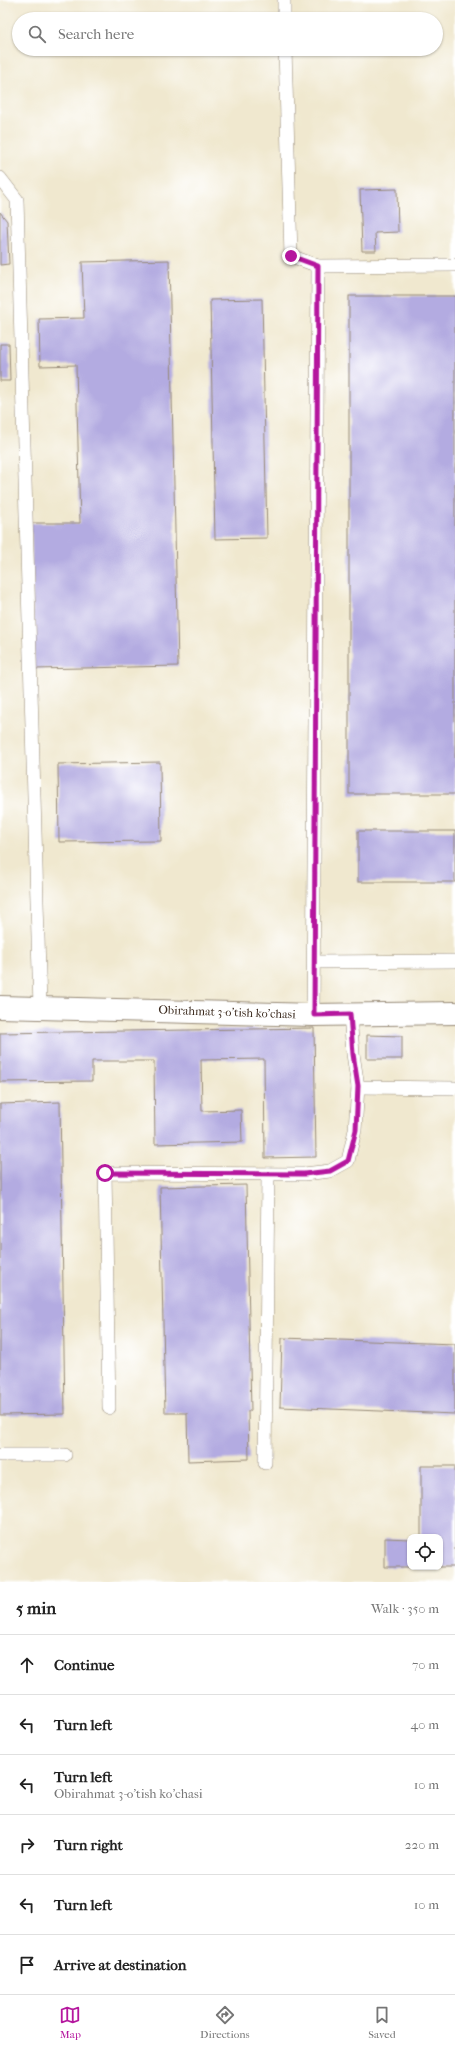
<!DOCTYPE html>
<meta charset="utf-8">
<style>
:root{--surface:#fff;--page:#f2f2f2;--text:#222;--muted:#767676;--line:#e0e0e0;--accent:#b5179e}
body{margin:0;font-family:"IM FELL French Canon",serif;background:var(--page);color:var(--text)}
.controls{position:absolute;right:12px;bottom:12px;display:grid;overflow:hidden;border-radius:8px;box-shadow:0 1px 3px #0004}
.controls button{width:36px;height:36px;display:grid;place-items:center;padding:0;border:0;border-bottom:1px solid var(--line);background:var(--surface);color:var(--text);font:20px sans-serif}
.stop{position:absolute;width:12px;height:12px;margin:-9px;border:3px solid #b5179e;border-radius:50%;background:#fff}
.stop.end{background:#b5179e;border-color:#fff;box-shadow:0 1px 4px #0008}
.list{margin:0;padding:0;list-style:none}
h2{display:flex;justify-content:space-between;align-items:center;height:52px;margin:0;padding:0 16px;font-size:17px}
h2 small{font-size:13px;font-weight:400;color:var(--muted)}
.list li{display:grid;grid-template-columns:26px 1fr auto;gap:12px;align-items:center;box-sizing:border-box;height:60px;padding:0 16px;border-top:1px solid var(--line)}
.list b{display:block;font-size:15px;white-space:nowrap}
.list p{margin:0;font-size:13px;white-space:nowrap;color:var(--muted)}
.list em{font-size:13px;font-style:normal;color:var(--muted)}
.icon{flex:none;width:22px;height:22px;fill:none;stroke:currentColor;stroke-width:2;stroke-linecap:round;stroke-linejoin:round}
.map{position:relative;flex:none;width:455px;height:1582px;overflow:hidden}
.search{position:absolute;background:var(--surface);box-shadow:0 1px 3px #0004;left:12px;right:12px;top:12px;height:44px;display:flex;align-items:center;gap:10px;box-sizing:border-box;padding:0 14px;border-radius:22px;color:var(--muted);font-size:15px}
.sheet{height:412px;background:var(--surface)}
nav{display:flex;justify-content:space-around;align-items:center;box-sizing:border-box;height:56px;border-top:1px solid var(--line);background:var(--surface);font-size:11px;color:var(--muted)}
nav a{display:grid;justify-items:center;gap:2px}
nav .on{color:var(--accent)}
.map>svg:first-child{display:block}
.building{fill:#b3abe1}
.lines{fill:none;stroke-linecap:round;stroke-linejoin:round}
.service-casing{stroke:#968976;stroke-width:14}
.minor-casing{stroke:#968976;stroke-width:24}
.service{stroke:#fff;stroke-width:13}
.minor{stroke:#fff;stroke-width:22}
.route{stroke:#b5179e;stroke-width:5}
.labels{text-anchor:middle;dominant-baseline:central;stroke-width:3;stroke-linejoin:round;paint-order:stroke}
.street-label{font-size:12px;fill:#3b2a1e;stroke:#fff}
</style>
<div class="map">
<svg width="455" height="1582" viewBox="0 0 455 1582">
<rect width="100%" height="100%" fill="#fff"/>
<filter id="ink" filterUnits="userSpaceOnUse"><feTurbulence type="fractalNoise" baseFrequency=".025" numOctaves="2"/><feDisplacementMap in="SourceGraphic" scale="8" xChannelSelector="R" yChannelSelector="G"/><feConvolveMatrix kernelMatrix="1 2 1 2 8 2 1 2 1" color-interpolation-filters="sRGB"/></filter>
<filter id="wash" filterUnits="userSpaceOnUse"><feTurbulence type="fractalNoise" baseFrequency=".012" numOctaves="4" result="noise"/><feDisplacementMap in="SourceGraphic" scale="16" xChannelSelector="R" yChannelSelector="G"/><feGaussianBlur stdDeviation="0.9" result="paint"/><feColorMatrix in="noise" values="0 0 0 0 0 0 0 0 0 0 0 0 0 0 0 0 0 1.4 0 .05"/><feComposite in="paint" operator="in"/></filter>
<g filter="url(#wash)">
<rect width="100%" height="100%" fill="#f0e8cf"/>
<g id="blocks">
<g class="building">
<polygon points="397,189 398,232 375,233 376,251 362,251 360,190"/>
<polygon points="0,212 7,221 9,264 0,265"/>
<polygon points="169,260 178,666 34,669 31,523 80,523 76,365 40,366 39,319 84,318 82,262"/>
<rect x="349" y="296" width="106" height="498"/>
<polygon points="262,299 267,538 215,539 210,300"/>
<polygon points="0,344 9,344 10,381 0,381"/>
<polygon points="160,762 161,841 59,842 58,764"/>
<rect x="358" y="831" width="97" height="51"/>
<polygon points="314,1028 316,1157 265,1158 264,1059 201,1060 202,1111 241,1110 242,1142 155,1144 154,1061 92,1061 92,1081 0,1082 0,1033"/>
<polygon points="367,1035 402,1036 402,1059 367,1059"/>
<polygon points="60,1102 65,1414 0,1415 0,1104"/>
<polygon points="246,1185 251,1411 248,1411 249,1459 188,1461 187,1413 165,1413 160,1187"/>
<polygon points="282,1338 455,1344 455,1414 280,1407"/>
<polygon points="421,1466 455,1466 455,1567 440,1567 440,1537 421,1537"/>
<polygon points="385,1538 410,1539 410,1567 385,1567"/>
</g>
</g>
</g>
<g filter="url(#ink)">
<use href="#blocks" fill-opacity="0" stroke="#968976" stroke-width="1"/>
<g class="lines">
<g class="service-casing">
<g id="service">
<polyline points="284,0 284,19"/>
<polyline points="285,49 291,256 318,266 455,265"/>
<polyline points="0,178 17,200 40,1007"/>
<polyline points="314,962 455,961"/>
<polyline points="350,1014 353,1054 358,1087 455,1088"/>
<polyline points="313,1015 318,266"/>
<polyline points="109,1408 105,1173 304,1174 330,1171 348,1161 355,1130 358,1087"/>
<polyline points="0,1455 65,1455"/>
<polyline points="265,1463 268,1174"/>
</g>
</g>
<g class="minor-casing">
<polyline id="minor" points="0,1007 313,1015 455,1013"/>
</g>
<use href="#service" class="service"/>
<use href="#minor" class="minor"/>
</g>
</g>
<g class="lines" filter="url(#ink)">
<polyline class="route" points="105,1173 304,1174 330,1171 348,1161 356,1130 358,1086 353,1054 350,1014 314,1015 318,266 291,256"/>
</g>
<g class="labels">
<g class="street-label">
<text transform="translate(227 1012) rotate(2)">Obirahmat 3-o'tish ko'chasi</text>
</g>
</g>
</svg>
<div class="controls">
<button><svg class="icon" aria-label="locate" viewBox="0 0 24 24"><circle cx="12" cy="12" r="6"/><path d="M12 2v4M12 18v4M2 12h4M18 12h4"/></svg></button>
</div>
<div class="stop" style="left:105px;top:1173px"></div>
<div class="stop end" style="left:291px;top:256px"></div>
<div class="search"><svg class="icon" aria-label="search" viewBox="0 0 24 24"><circle cx="10" cy="10" r="6"/><path d="M15 15l6 6"/></svg>Search here</div>
</div>
<section class="sheet">
<h2>5 min<small>Walk · 350 m</small></h2>
<ul class="list">
<li><svg class="icon" aria-label="ahead" viewBox="0 0 24 24"><path d="M12 20V5M6 11l6-6 6 6"/></svg><div><b>Continue</b></div><em>70 m</em></li>
<li><svg class="icon" aria-label="left" viewBox="0 0 24 24"><path d="M17 20v-9H6M10 6l-5 5 5 5"/></svg><div><b>Turn left</b></div><em>40 m</em></li>
<li><svg class="icon" aria-label="left" viewBox="0 0 24 24"><path d="M17 20v-9H6M10 6l-5 5 5 5"/></svg><div><b>Turn left</b><p>Obirahmat 3-o'tish ko'chasi</p></div><em>10 m</em></li>
<li><svg class="icon" aria-label="right" viewBox="0 0 24 24"><path d="M7 20v-9h11M14 6l5 5-5 5"/></svg><div><b>Turn right</b></div><em>220 m</em></li>
<li><svg class="icon" aria-label="left" viewBox="0 0 24 24"><path d="M17 20v-9H6M10 6l-5 5 5 5"/></svg><div><b>Turn left</b></div><em>10 m</em></li>
<li><svg class="icon" aria-label="arrive" viewBox="0 0 24 24"><path d="M6 21V4h12l-3 4 3 4H6"/></svg><div><b>Arrive at destination</b></div></li>
</ul>
</section>
<nav>
<a class="on"><svg class="icon" aria-label="map" viewBox="0 0 24 24"><path d="M3 6l6-2 6 2 6-2v14l-6 2-6-2-6 2zM9 4v14M15 6v14"/></svg>Map</a>
<a><svg class="icon" aria-label="directions" viewBox="0 0 24 24"><path d="M12 3l9 9-9 9-9-9zM9 14v-3h6M13 9l2 2-2 2"/></svg>Directions</a>
<a><svg class="icon" aria-label="saved" viewBox="0 0 24 24"><path d="M7 4h10v16l-5-4-5 4z"/></svg>Saved</a>
</nav>
